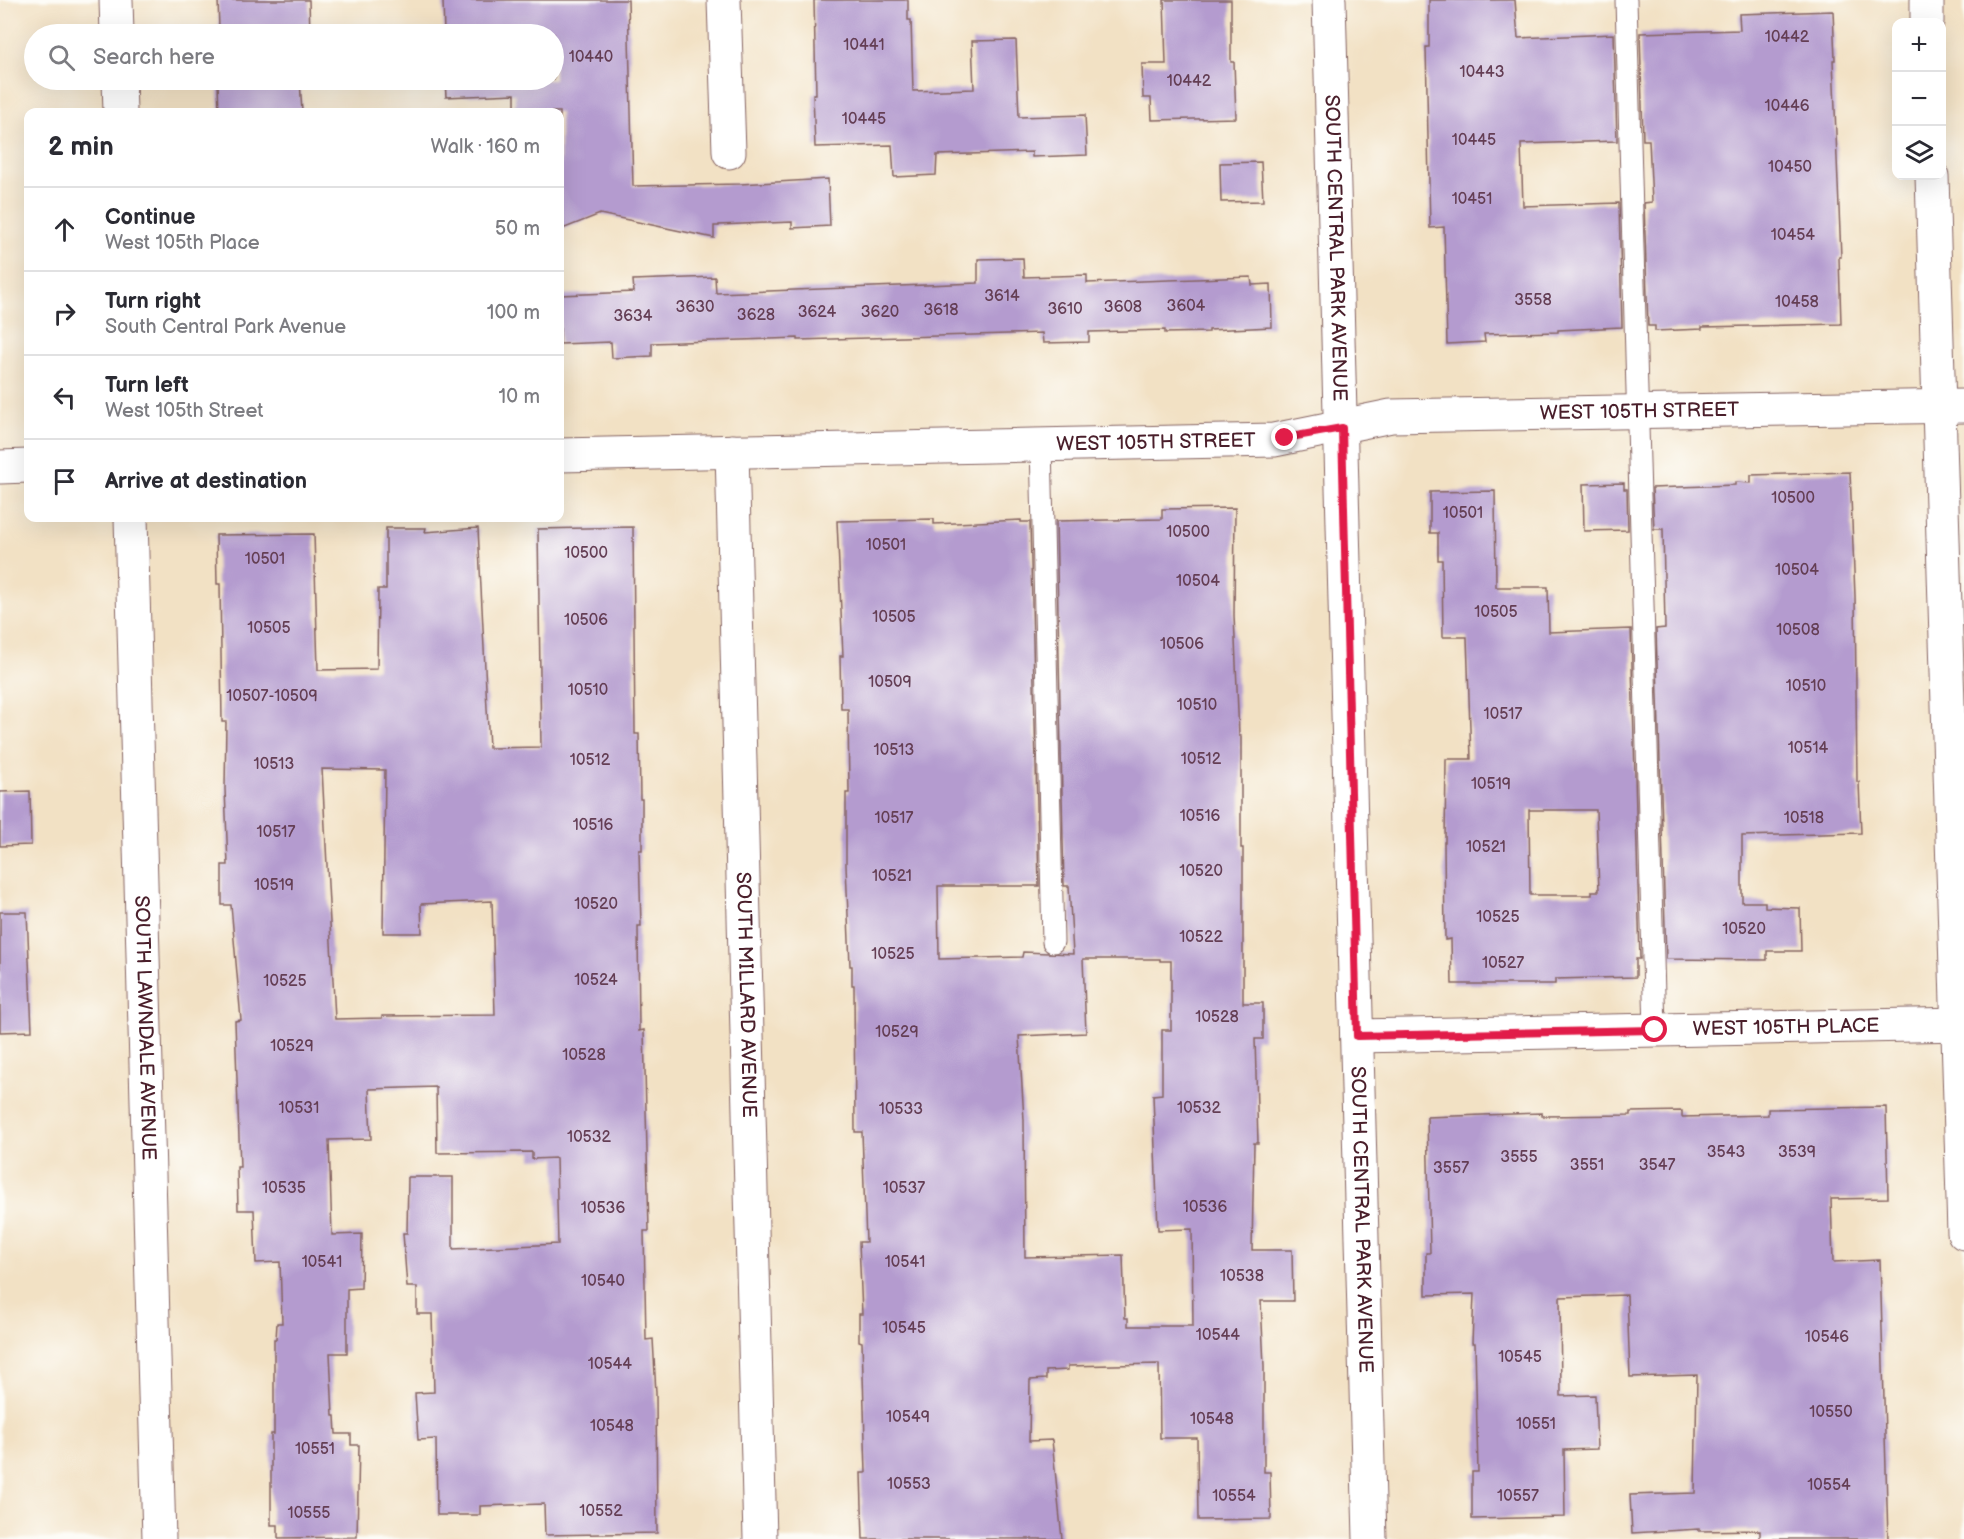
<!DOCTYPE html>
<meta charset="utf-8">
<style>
:root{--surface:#fff;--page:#f2f2f3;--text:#2b2b33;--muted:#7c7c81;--line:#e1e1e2}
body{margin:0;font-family:"Balsamiq Sans",sans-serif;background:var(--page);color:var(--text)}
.controls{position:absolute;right:18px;top:18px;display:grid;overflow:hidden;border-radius:12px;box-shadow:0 6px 24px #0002}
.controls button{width:54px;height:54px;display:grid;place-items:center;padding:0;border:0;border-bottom:2px solid var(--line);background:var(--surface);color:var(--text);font:30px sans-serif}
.stop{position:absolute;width:18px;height:18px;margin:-14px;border:4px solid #e11d48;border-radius:50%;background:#fff}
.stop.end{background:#e11d48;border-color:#fff;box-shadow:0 2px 6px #0008}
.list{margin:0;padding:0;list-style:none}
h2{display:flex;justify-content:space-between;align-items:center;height:78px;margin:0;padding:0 24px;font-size:26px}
h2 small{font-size:20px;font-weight:400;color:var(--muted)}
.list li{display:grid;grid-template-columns:39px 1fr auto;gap:18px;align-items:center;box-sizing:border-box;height:84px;padding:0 24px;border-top:2px solid var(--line)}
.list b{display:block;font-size:22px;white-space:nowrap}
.list p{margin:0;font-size:20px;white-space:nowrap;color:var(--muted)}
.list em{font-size:20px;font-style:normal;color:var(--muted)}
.icon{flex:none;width:33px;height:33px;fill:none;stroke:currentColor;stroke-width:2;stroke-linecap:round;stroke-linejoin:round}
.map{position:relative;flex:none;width:1964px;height:1539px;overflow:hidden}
.search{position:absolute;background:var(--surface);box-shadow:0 6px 24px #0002;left:24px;top:24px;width:540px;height:66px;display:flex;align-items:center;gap:15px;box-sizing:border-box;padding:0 21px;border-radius:33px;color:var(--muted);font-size:22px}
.panel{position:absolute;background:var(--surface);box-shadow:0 6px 24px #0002;left:24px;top:108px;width:540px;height:414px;border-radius:12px}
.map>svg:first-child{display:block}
.building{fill:#b49bcf;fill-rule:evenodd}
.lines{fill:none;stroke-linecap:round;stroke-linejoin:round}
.service-casing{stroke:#856361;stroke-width:23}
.minor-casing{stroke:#856361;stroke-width:35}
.service{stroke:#fff;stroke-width:21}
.minor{stroke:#fff;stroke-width:33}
.route{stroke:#e11d48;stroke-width:8}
.labels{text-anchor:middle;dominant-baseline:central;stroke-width:4.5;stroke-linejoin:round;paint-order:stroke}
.number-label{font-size:16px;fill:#643e54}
.street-label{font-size:20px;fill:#4a1f2b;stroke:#fdfcf7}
</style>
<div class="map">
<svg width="1964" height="1539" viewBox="0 0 1964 1539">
<rect width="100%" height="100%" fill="#fdfcf7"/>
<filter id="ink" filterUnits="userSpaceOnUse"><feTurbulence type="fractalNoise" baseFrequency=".0167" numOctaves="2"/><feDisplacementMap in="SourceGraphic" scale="12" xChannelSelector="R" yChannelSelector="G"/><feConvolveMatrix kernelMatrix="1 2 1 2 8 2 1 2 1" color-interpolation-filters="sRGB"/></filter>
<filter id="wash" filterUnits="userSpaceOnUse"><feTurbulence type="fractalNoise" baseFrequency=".008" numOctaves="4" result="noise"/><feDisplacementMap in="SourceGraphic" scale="24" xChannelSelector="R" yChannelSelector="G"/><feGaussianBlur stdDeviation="1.35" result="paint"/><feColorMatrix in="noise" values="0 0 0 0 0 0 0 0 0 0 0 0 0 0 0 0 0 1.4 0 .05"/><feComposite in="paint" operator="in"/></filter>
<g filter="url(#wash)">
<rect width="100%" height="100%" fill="#f2e1c4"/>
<g id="blocks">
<g class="building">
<polygon points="218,0 309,0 310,34 215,34 215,28 219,28"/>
<polygon points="443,0 628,0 633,186 740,184 828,179 830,226 792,228 792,222 719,225 719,226 714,226 714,238 600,214 560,230 560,112 515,112 515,94 446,97 445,80 554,80 554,34 444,34"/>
<polygon points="814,0 908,0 908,20 911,20 913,91 974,89 972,41 1016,40 1019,117 1085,115 1087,155 1032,157 1032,152 937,155 936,175 894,177 892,145 815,147 813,94 816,94"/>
<polygon points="1164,0 1231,0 1231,62 1234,62 1236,118 1152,120 1151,98 1143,98 1142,64 1166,64"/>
<polygon points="1429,0 1515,0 1518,38 1614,34 1617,141 1521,144 1523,206 1619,203 1622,327 1558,330 1558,332 1484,334 1485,342 1447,344 1444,227 1430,228 1426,47 1429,47"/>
<polygon points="1833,11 1835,60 1833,60 1841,257 1839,257 1841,324 1702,327 1702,329 1655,331 1655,326 1648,326 1644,203 1652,202 1649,140 1643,140 1640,33 1740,30 1739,14"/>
<polygon points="216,80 300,80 302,112 219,112 218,83 217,83"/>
<polygon points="1261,162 1263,201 1221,202 1220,163"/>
<polygon points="1023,258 1024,277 1087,275 1087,283 1251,277 1252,285 1271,284 1272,327 1209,330 1209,332 1165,333 1165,330 1089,332 1089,342 1043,343 1042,333 798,340 798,338 652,343 652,356 612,358 611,342 560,344 560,295 634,292 633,280 715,277 716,293 978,283 978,259"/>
<polygon points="1850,472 1855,596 1857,782 1859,782 1861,833 1742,836 1742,902 1765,902 1765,907 1800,908 1801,951 1767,951 1767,960 1666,959 1656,629 1665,628 1663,529 1654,529 1652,488 1735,485 1735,482 1751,483 1751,475"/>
<polygon points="1624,483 1624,489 1627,489 1628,530 1584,531 1583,484"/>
<path d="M1495,491l1,96h52l1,45 82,-3 9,330h-4v18l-81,2v5h-103l-1,-45 -6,1 -1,-98h1l1,-83h25l-4,-122h-24l-1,-77h-4v-27h-8v-41zM1529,810h67l3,81h-7v4h-62z"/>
<path d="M1235,508l-1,107 5,121h2v112h2v155h20v36h-8l3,104h-4l-2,107h40l1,51h-32l3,65v106h6l1,47 -73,1 -1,-82h-37l-1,-74 -91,2v4l-22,1v8l-16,1 -1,61 23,-1 10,99h-199l-2,-66h5l-4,-131 -3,-1v-27h3l-3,-72h7l-4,-110h-7l-1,-147h-2v-19h-2l-4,-101v-72h3l-1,-84h-7l-1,-53h3l-6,-135 97,-2v5l87,-4v2h9l9,364h-101l1,73 83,-2 1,-5 50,2 -4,-68h-5l-8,-365 106,-2v-10zM1083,959h77v2h11v69h-9v64l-9,1 5,135 34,-1 1,97h-65v-8h-3l-2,-63 -98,2 -1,-137 -5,-84 67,-3z"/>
<path d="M633,527l2,207h4l1,65h2v51h-3l2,76h-3l1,105 5,-1 5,201h-5l2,109 7,-1 3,54 1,140 -112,2 -1,-31 -64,2v9h-43l-1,-76 -18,1 -3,-47 19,-1 -2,-78h-15v-27h-10l-4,-54h4l1,-56h45v72l105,-5 -2,-86 -24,1v-7l-95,1 -1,-66 -67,2 2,50 -42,1 3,95 30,-1 -1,54 -14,1v64h-17l3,63h2l1,18h15v11h8l-2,92 -79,1v-13h-7v-91h3v-95h2l1,-16h5l-2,-61 -24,1 -2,-53h-16l-1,-43h3l-5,-146 6,-1 -10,-115h-9v-40h6l-3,-76 1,-67h-4l-2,-138h-3l-1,-49 98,-1 4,136 59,-1 1,-80h8v-61h40l-1,4 53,-4 11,220 52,-1 -3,-218zM322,769l63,1 -2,163h39l-1,-29 71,-3 3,114 -113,1v2l-47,1z"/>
<polygon points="30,791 31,845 0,846 0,792"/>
<polygon points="0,912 27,912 32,1031 0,1032"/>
<polygon points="1886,1107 1888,1198 1831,1199 1833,1262 1880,1260 1888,1539 1760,1539 1760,1530 1699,1531 1699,1529 1632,1533 1630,1495 1695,1493 1697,1375 1630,1377 1627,1295 1560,1297 1561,1396 1595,1395 1597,1449 1564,1450 1565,1517 1472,1519 1472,1472 1478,1472 1475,1343 1472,1343 1474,1294 1426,1295 1426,1253 1430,1253 1427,1117 1542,1113 1542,1116 1631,1115 1631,1112 1682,1111 1682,1117 1768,1115 1768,1109"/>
</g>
</g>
</g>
<g filter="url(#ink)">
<use href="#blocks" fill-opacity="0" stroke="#856361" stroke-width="1.5"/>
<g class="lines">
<g class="service-casing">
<g id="service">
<polyline points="1626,0 1655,1030"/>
<polyline points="1041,445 1053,942"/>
</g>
</g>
<g class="minor-casing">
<g id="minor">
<polyline points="116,0 117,34"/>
<polyline points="724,0 729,152"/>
<path id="s1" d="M1329,0l41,1539"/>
<polyline points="1927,0 1927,22"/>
<polyline points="119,80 120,112"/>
<polyline points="1932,176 1964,1233"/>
<path id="s2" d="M732,451l28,1088"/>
<path id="s3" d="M560,455l714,-15 117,-24 573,-10"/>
<polyline points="0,467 28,466"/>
<path id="s4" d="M131,518l28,1021"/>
<path id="s5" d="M1357,1036l607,-12"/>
</g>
</g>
<use href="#service" class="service"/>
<use href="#minor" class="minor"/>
</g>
</g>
<g class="lines" filter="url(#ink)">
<polyline class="route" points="1285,438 1342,428 1357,1036 1655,1030"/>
</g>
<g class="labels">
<g class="number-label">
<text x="1787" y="37">10442</text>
<text x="864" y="45">10441</text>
<text x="591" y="57">10440</text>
<text x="1482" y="72">10443</text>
<text x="1189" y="81">10442</text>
<text x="1787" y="106">10446</text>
<text x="864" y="119">10445</text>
<text x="1474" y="140">10445</text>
<text x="1790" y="167">10450</text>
<text x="1472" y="199">10451</text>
<text x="1793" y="235">10454</text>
<text x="1002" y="296">3614</text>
<text x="1533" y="300">3558</text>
<text x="1797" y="302">10458</text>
<text x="1186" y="306">3604</text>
<text x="695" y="307">3630</text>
<text x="1123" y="307">3608</text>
<text x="1065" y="309">3610</text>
<text x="941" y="310">3618</text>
<text x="817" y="312">3624</text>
<text x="880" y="312">3620</text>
<text x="756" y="315">3628</text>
<text x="633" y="316">3634</text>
<text x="1793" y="498">10500</text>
<text x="1463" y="513">10501</text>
<text x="1188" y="532">10500</text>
<text x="886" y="545">10501</text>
<text x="586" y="553">10500</text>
<text x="265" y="559">10501</text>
<text x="1797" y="570">10504</text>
<text x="1198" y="581">10504</text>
<text x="1496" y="612">10505</text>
<text x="894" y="617">10505</text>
<text x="586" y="620">10506</text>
<text x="269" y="628">10505</text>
<text x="1798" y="630">10508</text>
<text x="1182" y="644">10506</text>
<text x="890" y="682">10509</text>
<text x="1806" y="686">10510</text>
<text x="588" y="690">10510</text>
<text x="272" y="696">10507-10509</text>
<text x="1197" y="705">10510</text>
<text x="1503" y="714">10517</text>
<text x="1808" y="748">10514</text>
<text x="894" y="750">10513</text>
<text x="1201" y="759">10512</text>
<text x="590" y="760">10512</text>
<text x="274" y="764">10513</text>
<text x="1491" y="784">10519</text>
<text x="1200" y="816">10516</text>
<text x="894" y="818">10517</text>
<text x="1804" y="818">10518</text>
<text x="593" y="825">10516</text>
<text x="276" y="832">10517</text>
<text x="1486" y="847">10521</text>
<text x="1201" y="871">10520</text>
<text x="892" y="876">10521</text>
<text x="274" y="885">10519</text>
<text x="596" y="904">10520</text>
<text x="1498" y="917">10525</text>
<text x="1744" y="929">10520</text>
<text x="1201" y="937">10522</text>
<text x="893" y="954">10525</text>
<text x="1503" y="963">10527</text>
<text x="596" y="980">10524</text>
<text x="285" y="981">10525</text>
<text x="1217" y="1017">10528</text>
<text x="897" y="1032">10529</text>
<text x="292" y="1046">10529</text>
<text x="584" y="1055">10528</text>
<text x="299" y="1108">10531</text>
<text x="1199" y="1108">10532</text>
<text x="901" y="1109">10533</text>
<text x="589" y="1137">10532</text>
<text x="1726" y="1152">3543</text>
<text x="1797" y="1152">3539</text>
<text x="1519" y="1157">3555</text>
<text x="1587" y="1165">3551</text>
<text x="1657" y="1165">3547</text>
<text x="1451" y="1168">3557</text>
<text x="284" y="1188">10535</text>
<text x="904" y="1188">10537</text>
<text x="1205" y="1207">10536</text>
<text x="603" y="1208">10536</text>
<text x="322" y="1262">10541</text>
<text x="905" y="1262">10541</text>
<text x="1242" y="1276">10538</text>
<text x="603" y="1281">10540</text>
<text x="904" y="1328">10545</text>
<text x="1218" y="1335">10544</text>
<text x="1827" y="1337">10546</text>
<text x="1520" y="1357">10545</text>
<text x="610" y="1364">10544</text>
<text x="1831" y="1412">10550</text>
<text x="908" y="1417">10549</text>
<text x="1212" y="1419">10548</text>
<text x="1536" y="1424">10551</text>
<text x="612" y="1426">10548</text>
<text x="315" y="1449">10551</text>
<text x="909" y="1484">10553</text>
<text x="1829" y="1485">10554</text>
<text x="1234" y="1496">10554</text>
<text x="1518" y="1496">10557</text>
<text x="601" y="1511">10552</text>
<text x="309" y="1513">10555</text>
</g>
<g class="street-label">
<text stroke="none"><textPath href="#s1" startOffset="248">SOUTH CENTRAL PARK AVENUE</textPath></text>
<text stroke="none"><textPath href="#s3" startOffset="1082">WEST 105TH STREET</textPath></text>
<text stroke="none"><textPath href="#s3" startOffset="596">WEST 105TH STREET</textPath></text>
<text stroke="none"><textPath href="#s2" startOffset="544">SOUTH MILLARD AVENUE</textPath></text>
<text stroke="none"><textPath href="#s5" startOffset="429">WEST 105TH PLACE</textPath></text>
<text stroke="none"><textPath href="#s4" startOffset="510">SOUTH LAWNDALE AVENUE</textPath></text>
<text stroke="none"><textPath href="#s1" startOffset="1220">SOUTH CENTRAL PARK AVENUE</textPath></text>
</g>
</g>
</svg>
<div class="controls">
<button>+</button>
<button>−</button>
<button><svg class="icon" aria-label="layers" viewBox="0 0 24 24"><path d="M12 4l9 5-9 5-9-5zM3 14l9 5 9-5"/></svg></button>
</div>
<div class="stop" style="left:1655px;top:1030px"></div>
<div class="stop end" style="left:1285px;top:438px"></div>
<div class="search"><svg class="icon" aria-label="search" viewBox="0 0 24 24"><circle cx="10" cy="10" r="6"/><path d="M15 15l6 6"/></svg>Search here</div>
<section class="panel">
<h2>2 min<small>Walk · 160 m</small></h2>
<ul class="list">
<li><svg class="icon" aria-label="ahead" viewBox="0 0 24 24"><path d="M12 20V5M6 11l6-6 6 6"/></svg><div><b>Continue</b><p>West 105th Place</p></div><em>50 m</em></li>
<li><svg class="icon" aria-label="right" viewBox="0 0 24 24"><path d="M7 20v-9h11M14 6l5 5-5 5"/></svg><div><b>Turn right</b><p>South Central Park Avenue</p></div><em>100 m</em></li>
<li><svg class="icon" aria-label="left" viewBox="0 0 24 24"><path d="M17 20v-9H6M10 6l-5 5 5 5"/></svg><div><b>Turn left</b><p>West 105th Street</p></div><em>10 m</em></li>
<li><svg class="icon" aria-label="arrive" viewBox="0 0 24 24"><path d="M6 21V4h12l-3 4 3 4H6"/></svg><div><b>Arrive at destination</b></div></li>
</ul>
</section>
</div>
